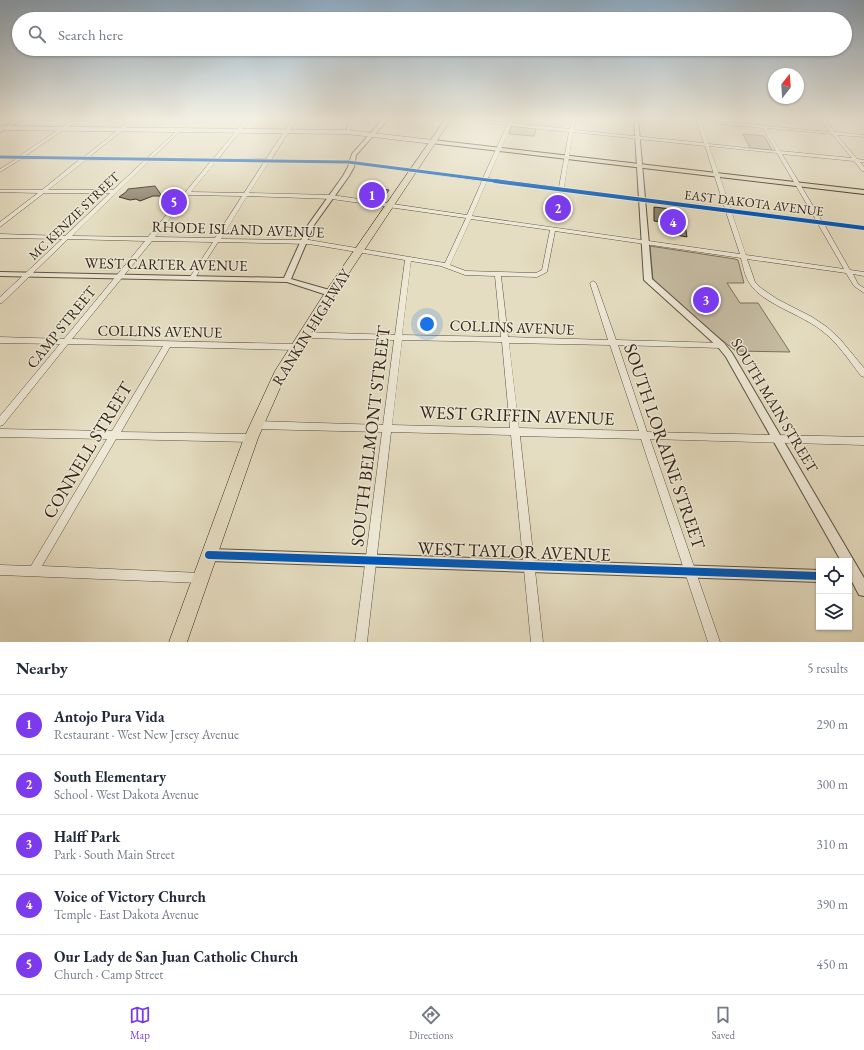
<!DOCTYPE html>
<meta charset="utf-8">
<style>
:root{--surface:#fff;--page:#f2f2f3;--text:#1f2937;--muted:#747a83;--line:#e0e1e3;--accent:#7c3aed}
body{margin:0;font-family:"EB Garamond",serif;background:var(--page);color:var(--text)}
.controls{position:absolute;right:12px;bottom:12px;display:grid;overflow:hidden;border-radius:0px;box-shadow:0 1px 3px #0004}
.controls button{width:36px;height:36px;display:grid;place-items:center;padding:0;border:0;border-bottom:1px solid var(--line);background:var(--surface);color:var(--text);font:20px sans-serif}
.compass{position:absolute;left:768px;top:68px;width:36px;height:36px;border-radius:50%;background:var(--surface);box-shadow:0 1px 3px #0004;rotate:17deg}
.you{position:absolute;left:427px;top:324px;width:14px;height:14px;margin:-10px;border:3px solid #fff;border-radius:50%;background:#1a73e8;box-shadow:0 0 0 6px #1a73e833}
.badge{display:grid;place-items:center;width:26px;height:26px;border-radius:50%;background:var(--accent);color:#fff;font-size:13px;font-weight:700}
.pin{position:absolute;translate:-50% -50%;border:2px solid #fff;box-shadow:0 1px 4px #0006}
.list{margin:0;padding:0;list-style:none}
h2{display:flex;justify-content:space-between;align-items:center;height:52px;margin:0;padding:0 16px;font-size:17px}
h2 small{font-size:13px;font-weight:400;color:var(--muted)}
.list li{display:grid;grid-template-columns:26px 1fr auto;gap:12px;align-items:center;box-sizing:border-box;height:60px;padding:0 16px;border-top:1px solid var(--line)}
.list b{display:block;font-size:15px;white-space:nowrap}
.list p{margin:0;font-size:13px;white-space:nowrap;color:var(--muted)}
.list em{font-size:13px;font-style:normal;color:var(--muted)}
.icon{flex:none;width:22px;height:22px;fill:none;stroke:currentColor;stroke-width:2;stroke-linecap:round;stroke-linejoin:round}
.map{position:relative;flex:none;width:864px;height:642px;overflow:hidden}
.search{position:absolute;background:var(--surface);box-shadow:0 1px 3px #0004;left:12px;right:12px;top:12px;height:44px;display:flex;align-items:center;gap:10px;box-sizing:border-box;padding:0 14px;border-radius:22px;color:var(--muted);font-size:15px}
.sheet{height:352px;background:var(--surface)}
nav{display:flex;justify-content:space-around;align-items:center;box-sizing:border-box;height:56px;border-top:1px solid var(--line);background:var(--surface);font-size:11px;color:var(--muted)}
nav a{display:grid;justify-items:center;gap:2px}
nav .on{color:var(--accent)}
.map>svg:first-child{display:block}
.green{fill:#c6bda4;stroke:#7c705e}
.building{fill:#8f8470;stroke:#312318}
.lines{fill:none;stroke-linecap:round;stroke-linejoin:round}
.minor-casing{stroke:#5e5242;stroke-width:1}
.tertiary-casing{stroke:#5e5242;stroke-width:2}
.secondary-casing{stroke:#312318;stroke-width:1}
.primary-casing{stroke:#312318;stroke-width:2}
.trunk-casing{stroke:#312318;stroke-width:1}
.minor{fill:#eee9d7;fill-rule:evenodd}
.tertiary{fill:#eee9d7;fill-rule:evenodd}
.secondary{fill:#eee9d7;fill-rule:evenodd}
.primary{fill:#e5ddc1;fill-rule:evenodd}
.trunk{fill:#e5ddc1;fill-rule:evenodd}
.cycleway-far2-casing{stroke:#eee9d7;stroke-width:4.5}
.cycleway-far1-casing{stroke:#eee9d7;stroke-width:6}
.cycleway-casing{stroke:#eee9d7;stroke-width:10}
.cycleway-far2{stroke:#0057b8;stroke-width:3}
.cycleway-far1{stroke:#0057b8;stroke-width:4}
.cycleway{stroke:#0057b8;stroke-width:8}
.labels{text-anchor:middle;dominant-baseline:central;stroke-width:3;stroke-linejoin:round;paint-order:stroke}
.far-street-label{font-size:13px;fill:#312318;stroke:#eee9d7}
.street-label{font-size:15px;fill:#312318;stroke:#eee9d7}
.near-street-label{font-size:18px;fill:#312318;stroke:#eee9d7}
</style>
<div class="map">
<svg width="864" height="642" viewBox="0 0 864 642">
<rect width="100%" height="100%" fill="#e5ddc1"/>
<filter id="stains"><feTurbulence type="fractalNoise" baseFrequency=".005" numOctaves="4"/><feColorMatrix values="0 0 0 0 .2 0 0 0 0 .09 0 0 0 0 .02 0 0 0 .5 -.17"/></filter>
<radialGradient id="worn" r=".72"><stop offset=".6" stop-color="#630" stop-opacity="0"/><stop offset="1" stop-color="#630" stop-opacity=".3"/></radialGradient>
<g class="green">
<polygon points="513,126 536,129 534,136 509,134 511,127"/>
<polygon points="743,134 764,136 772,150 750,148"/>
<polygon points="650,246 735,259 738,260 744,283 727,283 740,303 758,303 790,352 736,351 715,335 653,280"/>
</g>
<g class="building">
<polygon points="155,186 162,196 153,196 140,201 136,199 130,200 119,197 126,192 128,189"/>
<polygon points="366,187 384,189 389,190 382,200 357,197"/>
<polygon points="654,207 679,210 684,218 687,237 671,234 670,223 654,221"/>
</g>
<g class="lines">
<g class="minor-casing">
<g id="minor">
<path d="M76,118h5l-56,38 59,1 49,-39h5l-49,39 58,1 32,-29h1v2l-28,27 61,1 34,-41h4l-33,41h48l27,-41h4l-26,42 77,1 135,17 24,-53 -60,-7h14l47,5 2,-5h4l-2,5 58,6 2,-11h4l-2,12 130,13 -7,-21 -29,-4 28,1v-1h4v2l61,5 -4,-7h4l4,8 65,6 -11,-14h4l12,14 29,3v2l-27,-2 20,24 7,1v2h-4l4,5v4h-2l-8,-10 -72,-7 40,67 42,5v4l-40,-6 26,46 14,2v4l-11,-2 5,10 6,4v5l-10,-7 -8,-13 -99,-14 8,23 6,6 16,11 35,18 15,10 13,12 24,29v9l-3,-1c-12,-16 -24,-34 -40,-46 -19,-15 -59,-27 -71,-46 -5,-7 -7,-18 -9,-26l-186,-27 -8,41 -10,5 -36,-1 7,61 100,3 -18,-57 3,-2 3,2 20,57 108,3 1,2 -1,2 -3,1 -103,-3 29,87 217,5v8l-214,-6 70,203h-12l-67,-203 -121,-3 23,206h-12l-20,-207 -120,-3 -24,210h-12l27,-210 -126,-3 -3,-1 -1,-3 1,-3 3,-1 127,4 11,-85 -91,-2 -4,-3 4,-3 92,3 10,-75 -96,-16 -91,-2 -23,36 -2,1 -3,-2 23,-35 -61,-1 -80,98 223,5 3,1 1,2 -1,2 -3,1 -125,-3 -49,85 130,2 3,1 1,3 -1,3 -3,1 -135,-3 -74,127 159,7 4,1 1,4 -1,4 -4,1 -201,-8v-10l31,1 76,-127 -107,-2v-8l112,2 51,-85 -95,-2 -65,81 -3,1v-10l60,-72 -60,-1v-6l64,2 81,-98 -77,-2 -66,64h-2v-6l62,-58 -62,-1v-4l65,2 45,-43h-66l-44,34v-5l38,-29 -38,-1v-2h42l38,-31h-59l-21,13v-3l16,-10 -16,-1v-2h19zM701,122l62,6 13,23 -67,-7zM511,126l58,6 -10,55 -71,-9zM767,128l65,6 20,24 -72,-7zM573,132l132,14 20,63 -161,-21zM709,146l68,7 39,67 -85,-11zM86,160h59l-32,30h-65zM150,160l61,1 -63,76 -76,-1zM216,161l48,1 -20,31 -53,-1zM269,162l79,1 134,18 -15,34 -135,-20 -83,-2zM487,181l239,31 14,42 -268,-38zM189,195l53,1 -27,42 -60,-1zM247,196l85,3 134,19 -21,45 -136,-23 -88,-1zM732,213l86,11 26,45 -98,-14zM471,219l79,11 -8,40 -6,3 -70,-2 -16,-6zM411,261l30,5 24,9 30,1 6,61 -99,-2zM402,340l100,2 8,86 -118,-3zM509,343l101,2 29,86 -120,-3z"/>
<polygon points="350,118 354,118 349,132 346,133"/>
</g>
</g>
<g class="tertiary-casing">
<g id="tertiary">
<polygon points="20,118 25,118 0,132 0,129"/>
<polygon points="384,118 389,118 356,155 354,167 349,176 314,225 291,279 333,291 334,293 333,295 327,295 287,282 0,276 0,272 284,278 308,225 343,176 348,167 352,154"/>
<polygon points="634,118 638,118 652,279 724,343 732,353 864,578 864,596 859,595 849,576 849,561 841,561 726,357 718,347 644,280"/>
<polygon points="209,549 819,570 819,582 209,561 205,559 203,555 205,551"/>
</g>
</g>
<g class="secondary-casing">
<polygon id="secondary" points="0,126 347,130 433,140 436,142 433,144 347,134 0,130"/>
</g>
<g class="primary-casing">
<polygon id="primary" points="433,140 864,190 864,194 431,143 431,141"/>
</g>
<g class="trunk-casing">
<polygon id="trunk" points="446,118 452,118 335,294 287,372 258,438 187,642 169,642 244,438 275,371 326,291"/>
</g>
<use href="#minor" class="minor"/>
<use href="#tertiary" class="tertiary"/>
<use href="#secondary" class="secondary"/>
<use href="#primary" class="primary"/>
<use href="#trunk" class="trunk"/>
<g class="cycleway-far2-casing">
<polyline id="cycleway-far2" points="0,157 348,162 503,182"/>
</g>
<g class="cycleway-far1-casing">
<polyline id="cycleway-far1" points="495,181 864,228"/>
</g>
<g class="cycleway-casing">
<polyline id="cycleway" points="209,555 819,576"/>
</g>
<use href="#cycleway-far2" class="cycleway-far2"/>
<use href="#cycleway-far1" class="cycleway-far1"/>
<use href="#cycleway" class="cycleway"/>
</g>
<linearGradient id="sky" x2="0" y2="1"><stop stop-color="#8eabc2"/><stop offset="0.57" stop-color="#f3f0e3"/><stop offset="1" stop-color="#f3f0e3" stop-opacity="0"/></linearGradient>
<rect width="864" height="208" fill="url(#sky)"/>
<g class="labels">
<g class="far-street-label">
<text transform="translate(754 203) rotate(7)">EAST DAKOTA AVENUE</text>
<text transform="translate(74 216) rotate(-44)">MC KENZIE STREET</text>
</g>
<g class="street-label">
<text transform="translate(238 229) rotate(2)">RHODE ISLAND AVENUE</text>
<text transform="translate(166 264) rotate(1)">WEST CARTER AVENUE</text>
<text transform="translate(61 327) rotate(-51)">CAMP STREET</text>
<text transform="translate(311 327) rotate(-58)">RANKIN HIGHWAY</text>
<text transform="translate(512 327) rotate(2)">COLLINS AVENUE</text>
<text transform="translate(160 331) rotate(1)">COLLINS AVENUE</text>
<text transform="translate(775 405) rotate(59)">SOUTH MAIN STREET</text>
</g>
<g class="near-street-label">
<text transform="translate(517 415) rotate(2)">WEST GRIFFIN AVENUE</text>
<text transform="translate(370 436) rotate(-83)">SOUTH BELMONT STREET</text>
<text transform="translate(665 446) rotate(71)">SOUTH LORAINE STREET</text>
<text transform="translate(87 450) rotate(-59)">CONNELL STREET</text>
<text transform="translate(514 551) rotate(2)">WEST TAYLOR AVENUE</text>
</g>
</g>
<rect width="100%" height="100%" filter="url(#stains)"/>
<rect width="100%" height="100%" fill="url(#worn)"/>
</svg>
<div class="controls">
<button><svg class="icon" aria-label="locate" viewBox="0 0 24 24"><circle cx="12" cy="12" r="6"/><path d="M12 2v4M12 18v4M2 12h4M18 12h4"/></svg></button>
<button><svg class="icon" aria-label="layers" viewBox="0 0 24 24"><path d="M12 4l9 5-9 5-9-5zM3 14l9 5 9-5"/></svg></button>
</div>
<svg class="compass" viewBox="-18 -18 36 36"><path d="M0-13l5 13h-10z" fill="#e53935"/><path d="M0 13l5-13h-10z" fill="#747a83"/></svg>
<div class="you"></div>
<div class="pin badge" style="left:372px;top:195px">1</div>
<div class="pin badge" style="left:558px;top:208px">2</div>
<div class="pin badge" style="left:706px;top:300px">3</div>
<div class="pin badge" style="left:673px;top:222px">4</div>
<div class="pin badge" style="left:174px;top:202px">5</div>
<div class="search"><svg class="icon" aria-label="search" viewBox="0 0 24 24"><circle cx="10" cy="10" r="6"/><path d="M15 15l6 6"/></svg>Search here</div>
</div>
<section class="sheet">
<h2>Nearby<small>5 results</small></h2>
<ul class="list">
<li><span class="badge">1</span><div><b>Antojo Pura Vida</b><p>Restaurant · West New Jersey Avenue</p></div><em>290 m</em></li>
<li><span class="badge">2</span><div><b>South Elementary</b><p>School · West Dakota Avenue</p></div><em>300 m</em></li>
<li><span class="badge">3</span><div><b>Halff Park</b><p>Park · South Main Street</p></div><em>310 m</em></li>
<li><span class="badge">4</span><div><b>Voice of Victory Church</b><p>Temple · East Dakota Avenue</p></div><em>390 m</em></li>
<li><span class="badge">5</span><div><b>Our Lady de San Juan Catholic Church</b><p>Church · Camp Street</p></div><em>450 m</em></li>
</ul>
</section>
<nav>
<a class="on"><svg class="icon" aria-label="map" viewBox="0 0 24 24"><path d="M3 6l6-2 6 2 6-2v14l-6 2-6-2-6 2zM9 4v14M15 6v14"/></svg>Map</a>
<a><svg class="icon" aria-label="directions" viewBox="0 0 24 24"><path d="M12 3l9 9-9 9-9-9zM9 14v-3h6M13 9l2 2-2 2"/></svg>Directions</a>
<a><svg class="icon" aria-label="saved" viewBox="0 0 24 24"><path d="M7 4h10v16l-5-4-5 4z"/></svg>Saved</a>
</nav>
